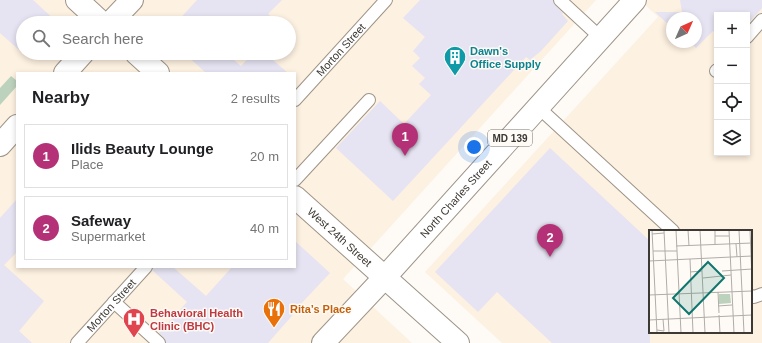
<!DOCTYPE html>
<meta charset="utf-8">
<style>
:root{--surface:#fff;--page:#f6f6f6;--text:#202124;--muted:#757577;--line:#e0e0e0;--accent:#b53177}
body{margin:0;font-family:Arial,sans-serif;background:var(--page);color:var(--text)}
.controls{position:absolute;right:12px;top:12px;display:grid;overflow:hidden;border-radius:0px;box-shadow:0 2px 6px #0003}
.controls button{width:36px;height:36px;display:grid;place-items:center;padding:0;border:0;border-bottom:1px solid var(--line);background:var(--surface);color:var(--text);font:20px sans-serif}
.compass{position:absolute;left:666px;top:12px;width:36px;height:36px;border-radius:50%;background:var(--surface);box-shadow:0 2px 6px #0003;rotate:45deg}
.you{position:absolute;left:474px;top:147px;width:14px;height:14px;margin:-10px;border:3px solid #fff;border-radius:50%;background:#1a73e8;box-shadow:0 0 0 6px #1a73e833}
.badge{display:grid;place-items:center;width:26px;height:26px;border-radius:50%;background:var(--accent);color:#fff;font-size:13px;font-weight:700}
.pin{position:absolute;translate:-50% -33px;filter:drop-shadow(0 1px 2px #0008)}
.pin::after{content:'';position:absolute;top:21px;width:14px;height:12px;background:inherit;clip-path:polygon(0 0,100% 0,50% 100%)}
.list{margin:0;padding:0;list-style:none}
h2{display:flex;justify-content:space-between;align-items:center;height:52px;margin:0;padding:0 16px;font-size:17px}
h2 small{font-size:13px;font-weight:400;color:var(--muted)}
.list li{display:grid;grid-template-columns:26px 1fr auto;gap:12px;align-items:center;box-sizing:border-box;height:64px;margin:0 8px 8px;padding:0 8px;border:1px solid var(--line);border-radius:0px}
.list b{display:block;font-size:15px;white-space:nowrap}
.list p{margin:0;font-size:13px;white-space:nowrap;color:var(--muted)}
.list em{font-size:13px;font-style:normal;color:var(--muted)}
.icon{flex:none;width:22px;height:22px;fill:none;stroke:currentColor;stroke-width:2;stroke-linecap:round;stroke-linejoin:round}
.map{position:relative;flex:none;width:762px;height:343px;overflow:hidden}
.search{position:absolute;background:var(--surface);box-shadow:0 2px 6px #0003;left:16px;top:16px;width:280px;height:44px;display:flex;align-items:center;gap:10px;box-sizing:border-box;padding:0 14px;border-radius:22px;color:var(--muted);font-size:15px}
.panel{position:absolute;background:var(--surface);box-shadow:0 2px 6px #0003;left:16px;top:72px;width:280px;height:196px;border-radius:0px}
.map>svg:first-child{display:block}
.built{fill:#fdf1e1;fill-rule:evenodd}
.green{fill:#bdd2bd}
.building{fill:#e6e3f2}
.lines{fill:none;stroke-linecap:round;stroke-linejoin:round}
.service-casing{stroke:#9d9488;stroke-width:14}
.minor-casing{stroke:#9d9488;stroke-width:24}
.secondary-casing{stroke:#9d9488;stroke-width:24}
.primary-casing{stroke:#9d9488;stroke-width:24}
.service{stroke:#fff;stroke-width:12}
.minor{stroke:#fff;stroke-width:22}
.secondary{stroke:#fff;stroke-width:22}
.primary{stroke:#fff;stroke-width:22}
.labels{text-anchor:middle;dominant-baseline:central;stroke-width:3;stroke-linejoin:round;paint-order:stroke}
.shield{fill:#fefaf5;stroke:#76726d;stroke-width:1}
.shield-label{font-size:10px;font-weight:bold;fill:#3c3833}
.street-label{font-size:11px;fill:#3c3833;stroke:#fefaf5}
.culture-label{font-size:11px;font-weight:bold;fill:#0d838f;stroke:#fefaf5;text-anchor:start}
.food-label{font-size:11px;font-weight:bold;fill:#c56008;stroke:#fefaf5;text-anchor:start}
.health-label{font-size:11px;font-weight:bold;fill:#be3a42;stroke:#fefaf5;text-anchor:start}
.inset-road{fill:none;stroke:#b0aca7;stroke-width:1}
.view{fill:#0f766e;fill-opacity:0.15;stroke:#0f766e;stroke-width:2}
.inset-edge{fill:none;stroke:#3c3833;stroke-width:2}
</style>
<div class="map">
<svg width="762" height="343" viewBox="0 0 762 343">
<rect width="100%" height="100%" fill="#fefaf5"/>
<g class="built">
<path d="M0,0h596l-253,279 69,64h-412zM23,23h266v30h-266zM17,73h278v194h-278z"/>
<path d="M640,0h122v343h-260l-77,-71 233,-255zM717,15h30v138h-30zM672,18h24v24h-24zM650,231h101v101h-101z"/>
</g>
<polygon class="green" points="11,76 17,81 17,86 0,105 0,88"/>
<g class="building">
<polygon points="0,0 33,0 58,23 23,23 23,53 31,53 27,57 0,33"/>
<polygon points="197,0 282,0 268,14 278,23 176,23"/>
<polygon points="420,0 553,0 555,5 563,13 562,14 568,21 541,51 530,60 526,57 393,201 336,148 380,101 404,124 431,95 419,84 425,78 412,66 420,58 413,51 425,37 403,18"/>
<polygon points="680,0 762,0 762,8 747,25 747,15 717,15 717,35 713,31 696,48 693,45 692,46 688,42 696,42 696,18 672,18 672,28 655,12 682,12"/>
<polygon points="184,53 226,53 241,66 253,53 265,53 288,73 206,73"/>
<polygon points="550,148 650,241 650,343 552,343 497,292 478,312 435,272"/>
<polygon points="17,199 17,252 4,265 44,301 19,331 32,343 0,343 0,218"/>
<polygon points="295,241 330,273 297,308 298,309 268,343 166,343 164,338 159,333 187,302 152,270 153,267 173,267 206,296 232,267 295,267"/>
</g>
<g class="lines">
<g class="service-casing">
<g id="service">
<polyline points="560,0 601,38"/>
<polyline points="747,37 762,20"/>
<polyline points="716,71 717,70"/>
<path id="s1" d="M295,100l91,-100"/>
<polyline points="538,107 673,231"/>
<polyline points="295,180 369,100"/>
<polyline points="751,296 754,297 762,294"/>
<polyline points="114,302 159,343"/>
<path id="s2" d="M77,343l69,-76"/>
</g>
</g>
<g class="minor-casing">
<g id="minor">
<polyline points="77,0 102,23"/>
<polyline points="136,53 158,73"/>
<path id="s3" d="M295,197l163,146"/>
</g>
</g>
<g class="secondary-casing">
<g id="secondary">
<polyline points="110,23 132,0"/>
<polyline points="65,73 83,53"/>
<polyline points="0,145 17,126"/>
</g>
</g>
<g class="primary-casing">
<g id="primary">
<path id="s4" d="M323,343l62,-66 250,-277"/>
</g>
</g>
<use href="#service" class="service"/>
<use href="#minor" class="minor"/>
<use href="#secondary" class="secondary"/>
<use href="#primary" class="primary"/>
</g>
<defs>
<g id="building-pin" transform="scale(1.15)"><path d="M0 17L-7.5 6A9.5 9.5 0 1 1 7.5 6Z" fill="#0f9aa8" stroke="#fefaf5"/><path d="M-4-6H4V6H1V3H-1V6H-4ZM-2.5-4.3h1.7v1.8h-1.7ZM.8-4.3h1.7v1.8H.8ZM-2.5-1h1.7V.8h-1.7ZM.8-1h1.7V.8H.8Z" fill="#fff"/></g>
<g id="restaurant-pin" transform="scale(1.15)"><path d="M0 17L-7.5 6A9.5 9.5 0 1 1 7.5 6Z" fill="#e8710a" stroke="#fefaf5"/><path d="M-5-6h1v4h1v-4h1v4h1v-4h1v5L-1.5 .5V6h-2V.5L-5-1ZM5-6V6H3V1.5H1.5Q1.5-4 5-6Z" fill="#fff"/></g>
<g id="hospital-pin" transform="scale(1.15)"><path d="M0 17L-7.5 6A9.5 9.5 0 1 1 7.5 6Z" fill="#e0444e" stroke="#fefaf5"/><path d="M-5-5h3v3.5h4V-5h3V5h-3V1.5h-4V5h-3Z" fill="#fff"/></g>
</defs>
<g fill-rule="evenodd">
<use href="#building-pin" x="455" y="57"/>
<use href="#restaurant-pin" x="274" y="309"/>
<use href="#hospital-pin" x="134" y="319"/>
</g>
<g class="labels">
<rect class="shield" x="488" y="130" width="44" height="16" rx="3"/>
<g class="shield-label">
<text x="510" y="138">MD 139</text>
</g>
<g class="street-label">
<text stroke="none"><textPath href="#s1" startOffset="68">Morton Street</textPath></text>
<text stroke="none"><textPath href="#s4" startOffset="196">North Charles Street</textPath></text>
<text stroke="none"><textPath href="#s3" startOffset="60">West 24th Street</textPath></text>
<text stroke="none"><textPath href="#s2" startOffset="51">Morton Street</textPath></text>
</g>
<g class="culture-label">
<text x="470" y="51">Dawn's<tspan x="470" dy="13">Office Supply</tspan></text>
</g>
<g class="food-label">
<text x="290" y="309">Rita’s Place</text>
</g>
<g class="health-label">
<text x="150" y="313">Behavioral Health<tspan x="150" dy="13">Clinic (BHC)</tspan></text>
</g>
</g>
<g transform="translate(649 230)">
<rect width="103" height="103" fill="#fefaf5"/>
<path d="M70,64h11l1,9 -12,1z" fill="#bdd2bd"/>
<path class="inset-road" d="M3,0l5,103M15,0l5,103M27,0l5,103M39,0l1,16M51,0l5,103M80,0l5,103M90,0l5,103M101,0l2,49M66,1v14M3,4l12,-1M66,6h14M87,14l1,13M27,16l76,-3M4,21h24M41,29l3,74M0,31l103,-5M73,41l30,-2M41,42l12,-1M54,48l28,-3M69,62l1,21M0,65l103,-4M69,76l14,-1M70,85l1,18M0,90l103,-5M8,100l7,1 -1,-12"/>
<path class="view" d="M59,32l16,16 -35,36 -16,-16z"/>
<rect width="103" height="103" class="inset-edge"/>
</g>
</svg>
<div class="controls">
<button>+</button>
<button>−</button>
<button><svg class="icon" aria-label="locate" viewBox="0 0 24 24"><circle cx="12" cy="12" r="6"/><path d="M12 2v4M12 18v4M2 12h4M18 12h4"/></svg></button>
<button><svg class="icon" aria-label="layers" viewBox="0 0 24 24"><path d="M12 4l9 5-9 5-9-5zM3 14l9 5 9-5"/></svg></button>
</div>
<svg class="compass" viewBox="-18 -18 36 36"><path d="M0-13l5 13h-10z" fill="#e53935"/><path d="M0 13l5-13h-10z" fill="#757577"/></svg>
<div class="you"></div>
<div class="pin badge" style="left:405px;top:156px">1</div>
<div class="pin badge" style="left:550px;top:257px">2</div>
<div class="search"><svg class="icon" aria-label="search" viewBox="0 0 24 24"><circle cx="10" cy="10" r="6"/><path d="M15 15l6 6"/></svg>Search here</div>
<section class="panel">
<h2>Nearby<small>2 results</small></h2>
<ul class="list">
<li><span class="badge">1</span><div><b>Ilids Beauty Lounge</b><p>Place</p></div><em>20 m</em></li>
<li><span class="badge">2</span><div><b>Safeway</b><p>Supermarket</p></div><em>40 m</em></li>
</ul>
</section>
</div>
